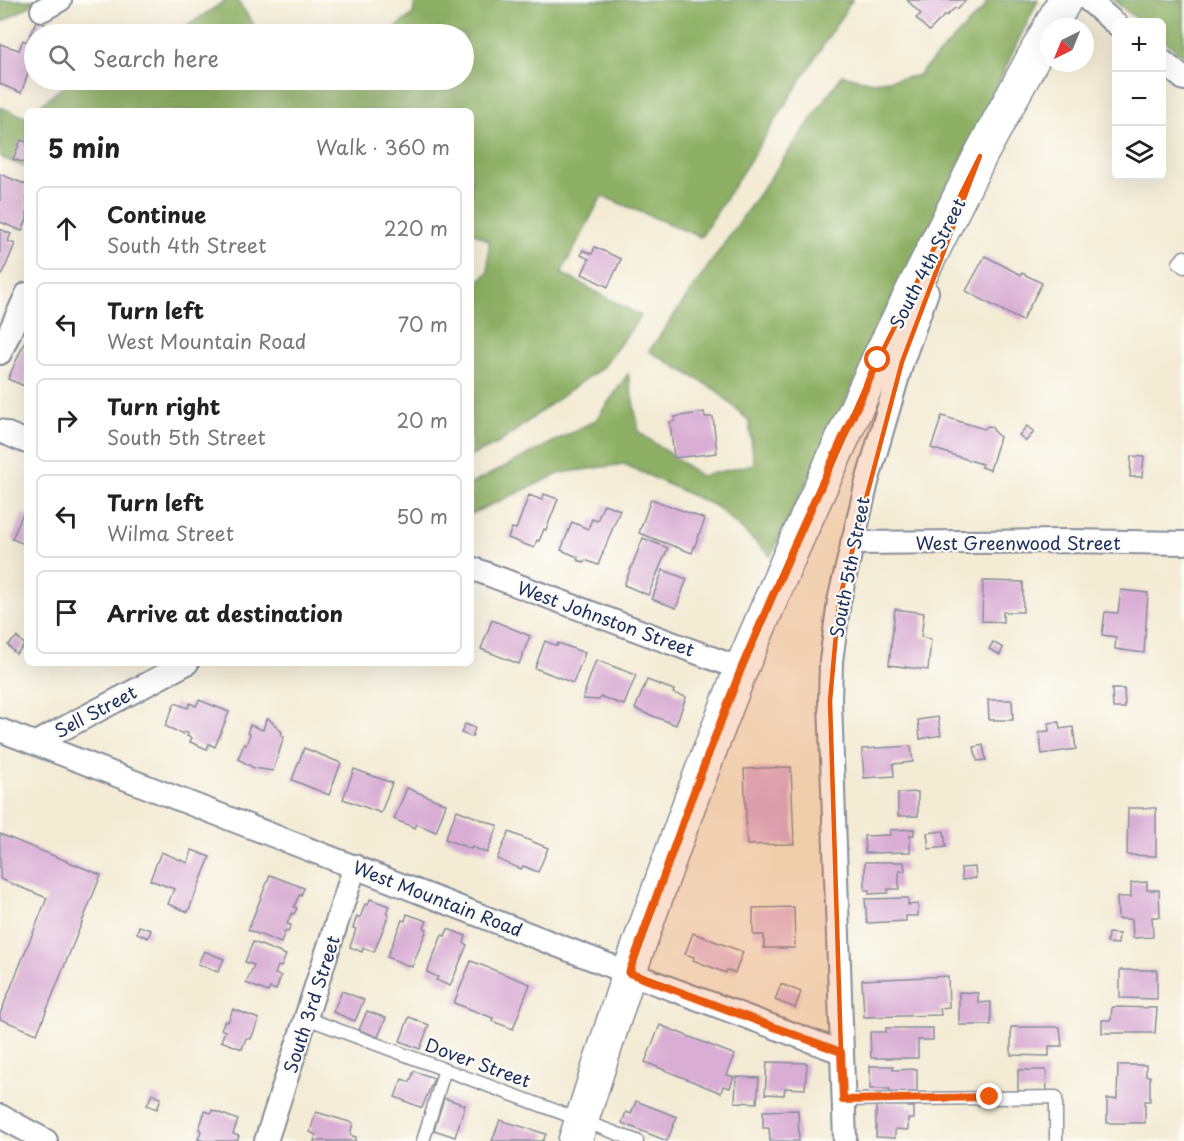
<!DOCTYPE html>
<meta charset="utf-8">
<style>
:root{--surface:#fff;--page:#f2f2f2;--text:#222;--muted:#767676;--line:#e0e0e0}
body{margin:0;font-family:"Playpen Sans",sans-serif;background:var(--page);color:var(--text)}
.controls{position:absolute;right:18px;top:18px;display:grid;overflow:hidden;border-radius:9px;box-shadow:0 6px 24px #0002}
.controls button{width:54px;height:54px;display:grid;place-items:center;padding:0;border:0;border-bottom:2px solid var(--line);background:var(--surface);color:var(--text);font:30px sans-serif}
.compass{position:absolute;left:1040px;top:18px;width:54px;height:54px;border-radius:50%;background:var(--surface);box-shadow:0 6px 24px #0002;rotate:223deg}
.stop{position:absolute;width:18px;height:18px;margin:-14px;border:4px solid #ea580c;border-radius:50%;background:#fff}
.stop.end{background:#ea580c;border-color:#fff;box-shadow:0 2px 6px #0008}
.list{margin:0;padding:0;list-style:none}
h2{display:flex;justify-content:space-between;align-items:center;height:78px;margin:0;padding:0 24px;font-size:26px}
h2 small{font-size:20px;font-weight:400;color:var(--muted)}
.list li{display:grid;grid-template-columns:39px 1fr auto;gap:18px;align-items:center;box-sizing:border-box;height:84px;margin:0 12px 12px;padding:0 12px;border:2px solid var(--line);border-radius:9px}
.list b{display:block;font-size:22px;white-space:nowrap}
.list p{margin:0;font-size:20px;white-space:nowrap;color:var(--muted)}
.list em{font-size:20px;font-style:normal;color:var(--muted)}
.icon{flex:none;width:33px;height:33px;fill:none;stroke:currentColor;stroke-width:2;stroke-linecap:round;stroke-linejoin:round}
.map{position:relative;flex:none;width:1184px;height:1141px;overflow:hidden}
.search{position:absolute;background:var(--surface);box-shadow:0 6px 24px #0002;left:24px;top:24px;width:450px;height:66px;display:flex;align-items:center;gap:15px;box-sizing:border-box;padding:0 21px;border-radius:33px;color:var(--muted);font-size:22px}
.panel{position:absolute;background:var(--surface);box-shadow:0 6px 24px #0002;left:24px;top:108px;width:450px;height:558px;border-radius:9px}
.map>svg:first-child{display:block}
.forest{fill:#8eb065;stroke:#547062;stroke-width:1.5}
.building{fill:#d9add4}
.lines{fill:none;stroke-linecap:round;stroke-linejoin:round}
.lane-casing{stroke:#878d99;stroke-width:15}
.street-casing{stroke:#878d99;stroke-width:26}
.primary-casing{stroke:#878d99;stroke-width:36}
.lane{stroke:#fff;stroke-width:12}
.street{stroke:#fff;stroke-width:22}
.primary{stroke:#fff;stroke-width:33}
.route{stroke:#ea580c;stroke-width:8}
.marked{fill:#e8590c;fill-opacity:0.2;stroke:#e8590c;stroke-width:4.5;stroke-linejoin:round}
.labels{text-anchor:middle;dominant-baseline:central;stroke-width:4.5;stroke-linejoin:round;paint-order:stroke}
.street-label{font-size:18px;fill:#1b2f5e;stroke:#fdfcf7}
</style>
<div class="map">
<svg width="1184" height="1141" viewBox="0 0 1184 1141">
<rect width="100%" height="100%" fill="#fdfcf7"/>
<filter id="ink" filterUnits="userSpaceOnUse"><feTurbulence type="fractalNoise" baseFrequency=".0167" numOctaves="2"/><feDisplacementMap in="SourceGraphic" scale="12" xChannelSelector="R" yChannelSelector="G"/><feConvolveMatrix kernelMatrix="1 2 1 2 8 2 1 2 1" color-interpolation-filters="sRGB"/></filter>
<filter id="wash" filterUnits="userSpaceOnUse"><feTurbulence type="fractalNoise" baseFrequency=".008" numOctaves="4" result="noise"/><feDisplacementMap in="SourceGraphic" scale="24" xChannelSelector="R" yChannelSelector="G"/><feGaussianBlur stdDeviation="1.35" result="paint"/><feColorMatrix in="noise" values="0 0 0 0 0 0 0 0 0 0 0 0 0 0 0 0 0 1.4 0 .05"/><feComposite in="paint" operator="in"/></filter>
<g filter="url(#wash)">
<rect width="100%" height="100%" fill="#f3ebd4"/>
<g class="forest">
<polygon points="0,0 40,0 0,23"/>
<polygon points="226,0 237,0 260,34 175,34"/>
<polygon points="415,0 852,0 701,237 602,196 561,273 641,316 602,368 563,395 499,443 471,456 471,289 488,272 489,241 471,231 471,111 33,111 64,86 80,80 464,80 464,34 388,34 413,14"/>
<polygon points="987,0 1038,0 771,556 717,507 624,464 561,473 471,514 471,484 596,420 628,374 639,432 701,476 754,464 749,421 716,390 649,351 842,75 873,82 917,76 985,7"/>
<polygon points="1113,0 1184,0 1184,57 1162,39 1162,22 1141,22"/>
<polygon points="0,107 25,117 27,116 27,168 0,157"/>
</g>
<g id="blocks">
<g class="building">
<polygon points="907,0 966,0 957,9 955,8 946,16 945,15 929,31 916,18 921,14"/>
<polygon points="36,21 49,26 46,34 34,34 34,62 31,71 29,71 21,93 0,84 0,44 19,50 23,40 27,42"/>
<polygon points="21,140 27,142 27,164 13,159"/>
<polygon points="0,174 27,185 27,219 22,231 0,222"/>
<polygon points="0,229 11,234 8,241 15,244 2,275 0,274"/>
<polygon points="595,247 621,259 608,287 582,274 589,259 581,255 583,250 592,254"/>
<polygon points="985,256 1021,275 1022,273 1042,283 1022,321 966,291"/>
<polygon points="25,341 27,342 27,387 8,379"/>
<polygon points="704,412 705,417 713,417 717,453 674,458 670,422 675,421 675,417"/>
<polygon points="942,416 984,429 988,426 992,427 995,433 1000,437 990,470 981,467 982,464 931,448"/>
<polygon points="1027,426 1034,432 1026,441 1019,435"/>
<polygon points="1131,456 1144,457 1142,477 1130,477"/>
<polygon points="544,494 558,499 546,530 544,529 539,541 537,540 534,548 508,538 512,528 516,529 529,495 542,500"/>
<polygon points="651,499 705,519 692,553 639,533"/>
<polygon points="604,504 620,510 598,565 585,560 584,562 577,560 578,557 561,550 572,522 588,529 592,519 597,521"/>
<polygon points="23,513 27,515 27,545 12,539"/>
<polygon points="643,538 668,548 648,595 624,585"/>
<polygon points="663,570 687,579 676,608 652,599"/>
<polygon points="983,581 1023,582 1023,612 1003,612 1003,622 982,621"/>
<polygon points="1121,590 1148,593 1144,653 1115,649 1116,637 1102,635 1105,612 1118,613"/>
<polygon points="895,609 924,613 921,637 931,639 928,670 889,665"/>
<polygon points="492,620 530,636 519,664 481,649"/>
<polygon points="17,637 25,645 16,654 8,645"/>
<polygon points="545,641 557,646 558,643 585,653 573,683 535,668"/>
<polygon points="993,642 1003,648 1000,655 989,649"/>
<polygon points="596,660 636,675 624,705 601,697 599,700 583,699 586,691 585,691"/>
<polygon points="647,680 674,690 673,693 686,697 676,725 635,709"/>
<polygon points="1112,689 1124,689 1125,708 1113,708"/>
<polygon points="199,700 229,712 215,747 209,744 207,749 190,742 192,738 187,736 188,733 184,732 183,734 165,726 175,703 188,708 190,703 196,706"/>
<polygon points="988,700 1012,700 1013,720 989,720"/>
<polygon points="938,717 941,735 920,739 918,720"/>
<polygon points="266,719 269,719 282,732 281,736 284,737 273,771 254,768 238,759 244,744 246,745 250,734 247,733 250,725 263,730"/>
<polygon points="1059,722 1060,729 1073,727 1076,749 1042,754 1039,732 1049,731 1048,723"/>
<polygon points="465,724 475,728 472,737 461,733"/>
<polygon points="983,745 986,760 977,761 974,747"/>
<polygon points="911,746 913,762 893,764 894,776 864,778 862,749"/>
<polygon points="304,748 341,763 329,795 292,780"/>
<polygon points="791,767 794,844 747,845 744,769"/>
<polygon points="354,769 392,783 381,813 343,799"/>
<polygon points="407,788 446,804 436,832 417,824 415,828 394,819"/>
<polygon points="918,792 918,816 898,816 898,793"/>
<polygon points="1128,808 1156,808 1156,856 1127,855"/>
<polygon points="457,810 498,826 487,853 472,847 471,849 445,839"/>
<polygon points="914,829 914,835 910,835 910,852 865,853 864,836 890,835 890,830"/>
<polygon points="944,831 946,847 929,849 927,833"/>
<polygon points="509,832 548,848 538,872 523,866 521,869 497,859"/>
<polygon points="0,834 101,875 37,1034 0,1019 0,1014 47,898 0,879"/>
<polygon points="192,850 210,857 188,912 168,904 174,889 150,880 161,852 188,863"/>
<polygon points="865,862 904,862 905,871 899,871 899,889 888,889 888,893 869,894 869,890 865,890"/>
<polygon points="975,867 976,878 962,880 961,868"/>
<polygon points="270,875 304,888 301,896 299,895 294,907 297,908 294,914 292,913 287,924 291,925 288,932 285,931 281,943 248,930"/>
<polygon points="1147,882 1147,890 1159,890 1160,917 1152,917 1153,937 1133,938 1132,919 1118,919 1117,897 1131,897 1131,883"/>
<polygon points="908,898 908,905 918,904 918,916 906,916 906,921 867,923 865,899"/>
<polygon points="370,899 389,906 386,913 389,914 374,952 363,948 362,952 350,947 356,929 353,928 357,916 360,918 365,904 368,905"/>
<polygon points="794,907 795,948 764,948 764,935 753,935 753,908"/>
<polygon points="407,914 427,921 424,928 427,929 412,967 387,957 402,920 405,921"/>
<polygon points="139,926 151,930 148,938 137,933"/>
<polygon points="448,929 466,936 464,943 467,945 450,986 436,980 438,977 427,972 442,935 445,936"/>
<polygon points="693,933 743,952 735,973 727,970 726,973 693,960 694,957 685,954"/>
<polygon points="1108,933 1119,934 1118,944 1107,943"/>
<polygon points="253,942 286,955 281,967 278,966 275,974 281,976 276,990 270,988 268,992 246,983 254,965 245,962"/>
<polygon points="204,951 224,959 218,972 198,964"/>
<polygon points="471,961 530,984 513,1029 492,1021 493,1018 454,1003"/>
<polygon points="1120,970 1157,970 1157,999 1120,998"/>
<polygon points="948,976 949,1007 940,1008 941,1015 864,1017 862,980"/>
<polygon points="781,984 801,992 795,1008 775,1000"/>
<polygon points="342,991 364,1000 355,1021 333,1012"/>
<polygon points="959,992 978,993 978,1003 991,1002 991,1025 959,1025"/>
<polygon points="1112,1007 1157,1008 1155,1033 1102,1033 1102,1020 1111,1020"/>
<polygon points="233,1009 259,1019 251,1039 246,1038 242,1049 221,1041 225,1031 221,1029 225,1021 228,1022"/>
<polygon points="367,1011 386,1018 378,1037 359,1030"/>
<polygon points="409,1017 429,1025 420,1049 400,1041"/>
<polygon points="660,1025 735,1055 727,1075 734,1077 730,1088 723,1086 721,1093 645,1062"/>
<polygon points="1011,1027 1060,1027 1062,1046 1049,1046 1049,1056 1011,1055"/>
<polygon points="886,1028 933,1028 933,1040 918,1040 918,1058 871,1058 870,1032 886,1032"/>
<polygon points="767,1062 807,1063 805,1089 785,1088 784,1095 765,1094"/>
<polygon points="1118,1065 1146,1065 1146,1076 1150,1076 1150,1101 1145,1101 1145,1123 1107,1123 1107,1099 1117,1099"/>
<polygon points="870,1066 893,1066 893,1070 917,1069 917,1093 890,1093 890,1089 870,1089"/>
<polygon points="1018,1070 1046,1070 1047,1091 1018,1091"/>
<polygon points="414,1071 434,1078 422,1108 395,1097 402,1079 410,1082"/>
<polygon points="736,1077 759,1078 757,1103 735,1102"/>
<polygon points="152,1094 161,1098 157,1109 147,1105"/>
<polygon points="444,1098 465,1105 455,1137 434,1130"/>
<polygon points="636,1101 677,1117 667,1141 622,1123 626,1112 631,1114"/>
<polygon points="876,1103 908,1103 908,1107 914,1107 914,1119 908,1119 908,1130 895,1129 895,1138 876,1137"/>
<polygon points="212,1110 238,1120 233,1134 239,1136 237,1141 204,1141 198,1139 201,1131 199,1129 205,1111 211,1113"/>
<polygon points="798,1110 799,1141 770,1141 769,1128 763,1128 763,1111"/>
<polygon points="316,1112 353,1123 350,1135 356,1137 355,1141 314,1141 316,1135 310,1132"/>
<polygon points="500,1120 546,1134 543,1141 492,1141"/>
</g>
</g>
</g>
<g filter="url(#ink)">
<use href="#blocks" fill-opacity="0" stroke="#878d99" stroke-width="1.5"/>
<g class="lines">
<g class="lane-casing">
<g id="lane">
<polyline points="1184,257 1179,263 1184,267"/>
<polyline points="306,1018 637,1141"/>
<polyline points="843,1100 1056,1097 1056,1141"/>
<polyline points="423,1141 445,1069"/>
</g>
</g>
<g class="street-casing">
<g id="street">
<polyline points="1088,0 1116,24"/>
<polyline points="42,10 60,0"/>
<polyline points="1162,61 1184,79"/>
<polyline points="0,353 27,294"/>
<polyline points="0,431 27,442"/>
<polyline points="852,543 1069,541 1184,543"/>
<polyline points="471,568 741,669"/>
<polyline points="0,730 629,973 841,1052"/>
<polyline points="36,743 187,663"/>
<polyline points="0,1116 46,1141"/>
<polyline points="266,1141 355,866"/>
<polyline points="845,1141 830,701 831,661 839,601 867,482 902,362 927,292"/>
</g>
</g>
<g class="primary-casing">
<g id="primary">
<polyline points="1050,27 1065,0"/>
<polyline points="575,1141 629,973 690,802 741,669 793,548 878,360 980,156 1049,29"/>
</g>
</g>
<use href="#lane" class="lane"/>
<use href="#street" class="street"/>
<use href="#primary" class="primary"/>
</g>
</g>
<g class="lines" filter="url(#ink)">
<polyline class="route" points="878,360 793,548 741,669 690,802 629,973 841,1052 843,1100 990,1097"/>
</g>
<path class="marked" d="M980,156l-78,206 -63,239 -9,100 11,351 -212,-79 112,-304 137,-309z"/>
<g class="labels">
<g class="street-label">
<text transform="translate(927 263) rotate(-63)">South 4th Street</text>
<text x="1018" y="542">West Greenwood Street</text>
<text transform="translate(849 567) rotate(-79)">South 5th Street</text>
<text transform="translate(606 618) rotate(20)">West Johnston Street</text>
<text transform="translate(95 711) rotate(-28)">Sell Street</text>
<text transform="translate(438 898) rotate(21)">West Mountain Road</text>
<text transform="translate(311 1004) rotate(-72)">South 3rd Street</text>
<text transform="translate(478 1062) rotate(20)">Dover Street</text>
</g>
</g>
</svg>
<div class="controls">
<button>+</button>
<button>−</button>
<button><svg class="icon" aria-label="layers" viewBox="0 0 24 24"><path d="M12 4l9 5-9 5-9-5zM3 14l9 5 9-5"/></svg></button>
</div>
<svg class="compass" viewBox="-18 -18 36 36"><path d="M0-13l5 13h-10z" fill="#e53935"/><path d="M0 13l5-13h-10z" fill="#767676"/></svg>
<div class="stop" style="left:878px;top:360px"></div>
<div class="stop end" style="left:990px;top:1097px"></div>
<div class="search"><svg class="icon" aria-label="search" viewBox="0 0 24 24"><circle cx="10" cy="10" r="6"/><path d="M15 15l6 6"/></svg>Search here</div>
<section class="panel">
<h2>5 min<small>Walk · 360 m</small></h2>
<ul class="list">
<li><svg class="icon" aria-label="ahead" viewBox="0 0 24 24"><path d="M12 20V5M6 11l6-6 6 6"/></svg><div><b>Continue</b><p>South 4th Street</p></div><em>220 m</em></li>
<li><svg class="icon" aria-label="left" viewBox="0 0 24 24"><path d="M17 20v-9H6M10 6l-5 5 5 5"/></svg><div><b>Turn left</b><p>West Mountain Road</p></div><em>70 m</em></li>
<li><svg class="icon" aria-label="right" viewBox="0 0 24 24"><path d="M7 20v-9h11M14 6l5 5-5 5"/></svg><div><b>Turn right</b><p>South 5th Street</p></div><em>20 m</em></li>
<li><svg class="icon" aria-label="left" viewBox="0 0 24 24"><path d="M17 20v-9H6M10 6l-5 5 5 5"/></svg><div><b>Turn left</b><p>Wilma Street</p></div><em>50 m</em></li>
<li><svg class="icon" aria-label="arrive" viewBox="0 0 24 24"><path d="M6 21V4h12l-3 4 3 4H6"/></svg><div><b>Arrive at destination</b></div></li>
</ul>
</section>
</div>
